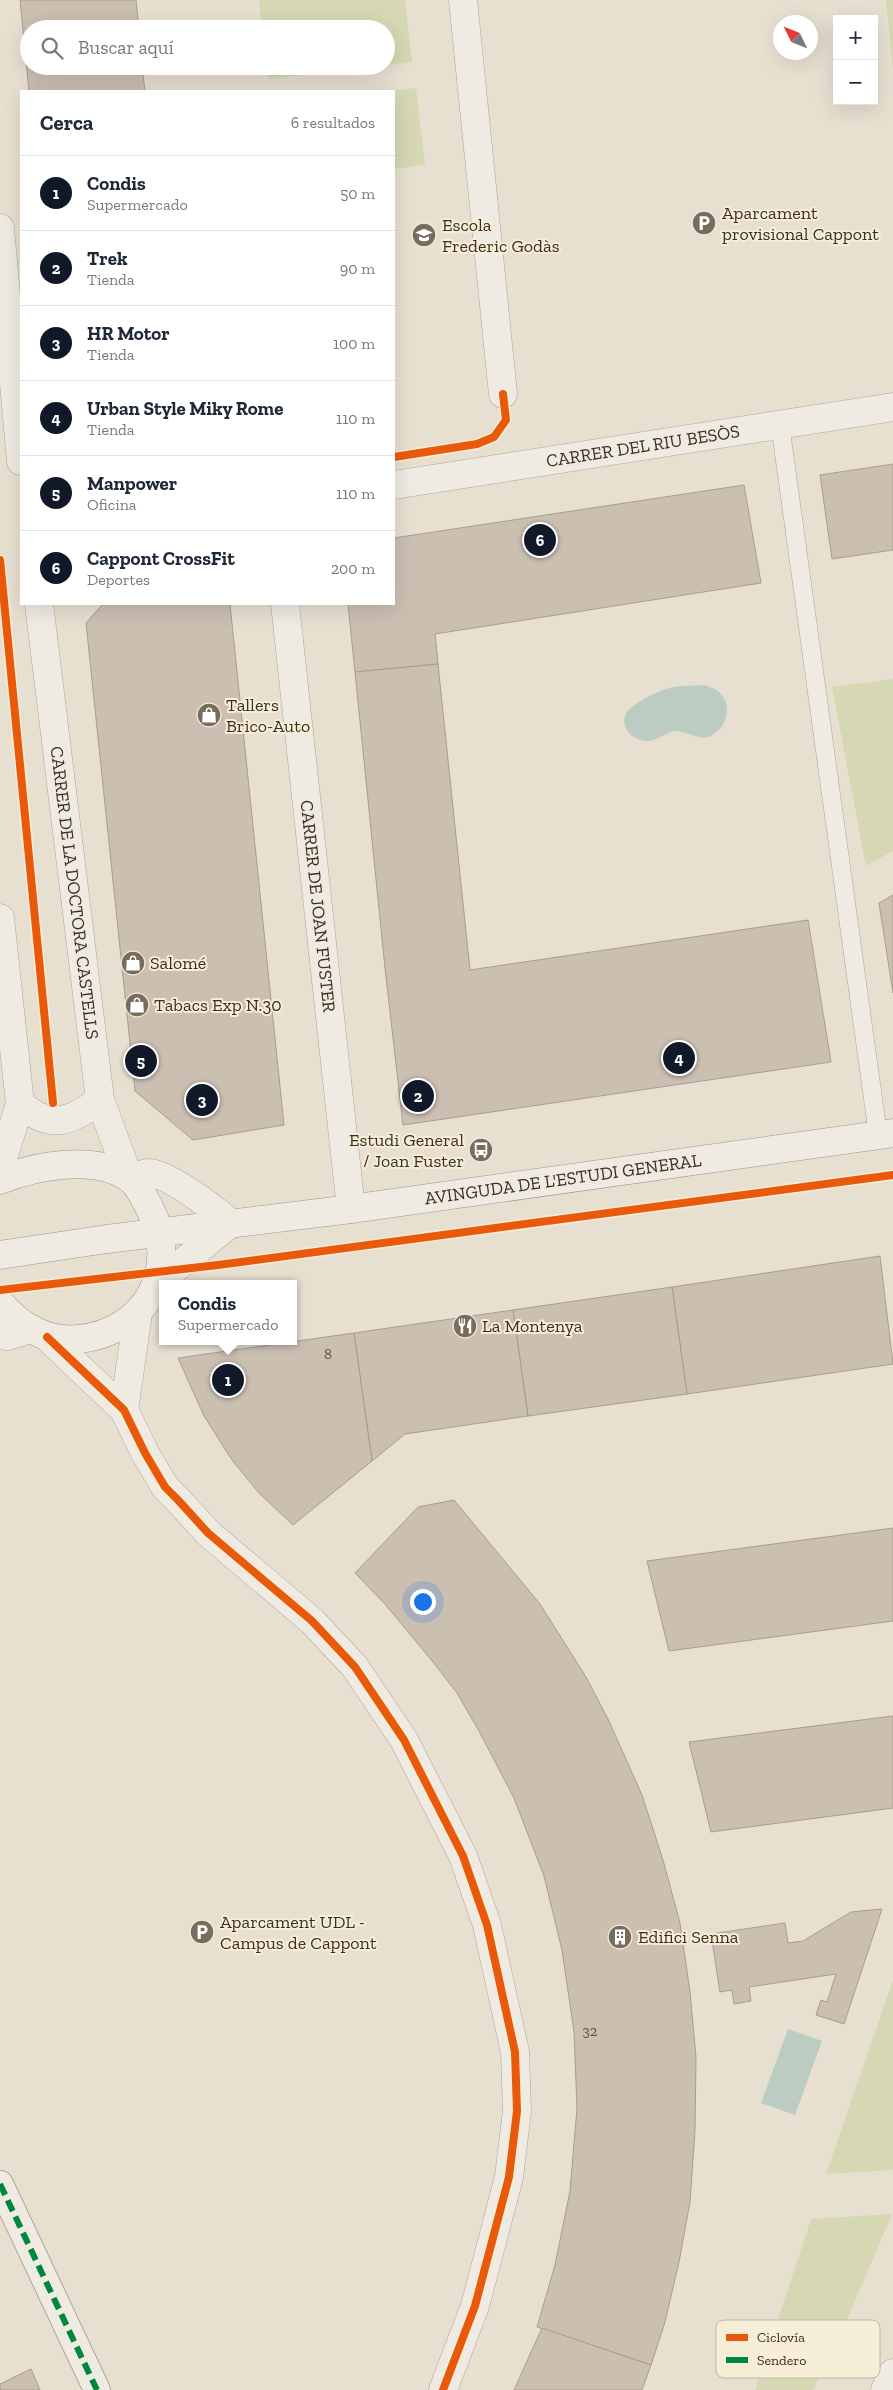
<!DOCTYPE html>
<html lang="es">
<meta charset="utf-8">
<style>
:root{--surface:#fff;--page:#f2f2f3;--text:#1f2937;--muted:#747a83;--line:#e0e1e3;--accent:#111827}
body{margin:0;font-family:"Zilla Slab",serif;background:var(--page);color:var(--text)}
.controls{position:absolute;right:15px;top:15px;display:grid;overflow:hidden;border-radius:0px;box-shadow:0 5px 20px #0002}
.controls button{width:45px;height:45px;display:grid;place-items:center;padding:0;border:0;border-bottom:1px solid var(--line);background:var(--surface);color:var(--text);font:25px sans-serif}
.compass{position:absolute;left:773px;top:15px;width:45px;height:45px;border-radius:50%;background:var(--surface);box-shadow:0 5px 20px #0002;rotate:313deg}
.you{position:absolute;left:422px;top:1601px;width:18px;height:18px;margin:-12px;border:4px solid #fff;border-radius:50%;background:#1a73e8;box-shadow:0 0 0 8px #1a73e833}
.badge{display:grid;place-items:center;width:32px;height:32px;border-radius:50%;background:var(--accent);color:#fff;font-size:16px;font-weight:700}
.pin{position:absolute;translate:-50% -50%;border:2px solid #fff;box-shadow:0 1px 5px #0006}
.popup{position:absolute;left:159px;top:1280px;width:138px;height:65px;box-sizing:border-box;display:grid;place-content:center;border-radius:0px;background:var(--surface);filter:drop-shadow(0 1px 4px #0005);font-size:16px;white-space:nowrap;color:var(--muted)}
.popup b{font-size:19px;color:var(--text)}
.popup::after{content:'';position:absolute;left:50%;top:100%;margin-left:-10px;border:10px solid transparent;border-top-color:var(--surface)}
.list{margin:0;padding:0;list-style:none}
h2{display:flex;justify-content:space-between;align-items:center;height:65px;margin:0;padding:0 20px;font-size:21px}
h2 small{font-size:16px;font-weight:400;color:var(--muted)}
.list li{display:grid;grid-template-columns:32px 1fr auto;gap:15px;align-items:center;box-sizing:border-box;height:75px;padding:0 20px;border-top:1px solid var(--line)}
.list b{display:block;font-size:19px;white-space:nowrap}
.list p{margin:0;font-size:16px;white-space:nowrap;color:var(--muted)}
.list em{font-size:16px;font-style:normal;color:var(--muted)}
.icon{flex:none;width:28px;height:28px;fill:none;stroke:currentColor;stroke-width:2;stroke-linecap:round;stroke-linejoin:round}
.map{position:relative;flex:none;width:893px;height:2390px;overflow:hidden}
.search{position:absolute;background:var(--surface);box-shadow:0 5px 20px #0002;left:20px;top:20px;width:375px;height:55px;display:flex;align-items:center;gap:12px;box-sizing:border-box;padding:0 18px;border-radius:28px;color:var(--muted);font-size:19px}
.panel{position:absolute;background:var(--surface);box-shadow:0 5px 20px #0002;left:20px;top:90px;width:375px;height:515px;border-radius:0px}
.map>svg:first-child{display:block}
.green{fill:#d6d7b3}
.water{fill:#bcccc2}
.building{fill:#cbbfb2;stroke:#a89c90}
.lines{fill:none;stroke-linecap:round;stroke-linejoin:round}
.service-casing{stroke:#ada599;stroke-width:19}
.pedestrian-casing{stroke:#ada599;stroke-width:28}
.minor-casing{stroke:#ada599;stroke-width:29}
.tertiary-casing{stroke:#ada599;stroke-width:29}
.secondary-casing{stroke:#9c958a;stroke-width:29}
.service{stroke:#efebe3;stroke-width:18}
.pedestrian{stroke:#efebe3;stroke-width:26}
.minor{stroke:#efebe3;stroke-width:28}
.tertiary{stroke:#efebe3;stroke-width:28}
.secondary{stroke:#efebe3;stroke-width:28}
.quiet{stroke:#00873e;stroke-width:6;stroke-dasharray:12 6;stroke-linecap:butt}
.cycleway-casing{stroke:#f7eed8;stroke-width:11}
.cycleway{stroke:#e8590c;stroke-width:8}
.labels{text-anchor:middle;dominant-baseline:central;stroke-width:4;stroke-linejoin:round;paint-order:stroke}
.number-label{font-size:15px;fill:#605244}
.poi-label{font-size:18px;fill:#3d2e20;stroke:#f7eed8;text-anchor:start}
.street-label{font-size:18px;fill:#3d2e20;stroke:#f7eed8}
.key{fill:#f7eed8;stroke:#bfb4a1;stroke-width:1}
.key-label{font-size:14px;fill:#3d2e20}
</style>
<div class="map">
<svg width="893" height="2390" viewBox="0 0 893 2390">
<rect width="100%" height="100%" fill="#e7e0d1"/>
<g class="green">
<polygon points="259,0 405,0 412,62 386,65 386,29 262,29"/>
<polygon points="886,0 893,0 893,70"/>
<polygon points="267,66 376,66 268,79"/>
<polygon points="416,88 425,165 394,169 394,91 388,91"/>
<polygon points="893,679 893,851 866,866 832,687"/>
<polygon points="893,1980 893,2170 826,2174"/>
<polygon points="892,2214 837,2343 813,2390 755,2390 811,2219"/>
</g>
<g class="water">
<path d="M704,685c5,2 10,3 14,6 15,13 10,36 -7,45 -12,5 -22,-4 -34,-5 -8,0 -14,5 -21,8 -16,8 -40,-9 -29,-27 7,-10 35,-23 47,-25 9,-2 20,-1 30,-2z"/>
<polygon points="788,2029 822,2041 795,2115 761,2103"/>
</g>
<g class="building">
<polygon points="20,0 136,0 139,29 112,29 112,26 83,29 29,29 29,66 142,66 145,91 29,91"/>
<polygon points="893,464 893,550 832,559 820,475"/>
<polygon points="744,485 761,583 435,634 438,664 355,672 348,604 394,604 394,538"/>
<polygon points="103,604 230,604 284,1125 193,1140 135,1091 86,623"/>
<polygon points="438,664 470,970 808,920 831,1062 403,1125 385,968 355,672"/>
<polygon points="893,895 893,993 879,903"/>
<polygon points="880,1256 893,1364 687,1394 672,1287"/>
<polygon points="672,1287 687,1394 528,1416 513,1310"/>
<polygon points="513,1310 528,1416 405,1434 372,1461 354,1333"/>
<polygon points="354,1333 372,1461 293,1525 259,1493 232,1460 204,1416 178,1358"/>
<polygon points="454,1500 540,1604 586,1677 608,1719 642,1795 663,1860 680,1923 690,1992 696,2057 695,2131 690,2202 679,2262 665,2322 651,2365 537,2327 555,2265 570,2191 577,2108 574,2032 562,1950 544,1876 514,1798 479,1731 457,1693 433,1662 385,1604 355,1573 418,1507"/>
<polygon points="893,1528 893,1621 669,1651 647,1561"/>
<polygon points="893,1716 893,1808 711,1832 689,1742"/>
<polygon points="882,1909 844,2024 816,2015 821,2000 827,2002 836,1974 749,1987 751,2001 734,2004 732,1990 720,1992 711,1934 785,1923 788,1943 803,1941 851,1912"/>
<polygon points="542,2328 651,2365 642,2390 514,2390"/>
<polygon points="31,2369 40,2390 0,2390 0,2384"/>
</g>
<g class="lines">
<g class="service-casing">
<polyline id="service" points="780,424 878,1135"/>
</g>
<g class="pedestrian-casing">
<polyline id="pedestrian" points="0,2184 97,2390"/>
</g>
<g class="minor-casing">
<g id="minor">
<polyline points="463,0 503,394"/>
<path id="s1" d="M394,485l499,-78"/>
<path id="s2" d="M285,604l66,605"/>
<path d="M20,1104c30,26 51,18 80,-4"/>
<path d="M129,1178c6,-2 13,-4 19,-5 21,0 67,37 83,50l-75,61"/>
<polyline points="0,1334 7,1336 31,1329"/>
<polyline points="47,1337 124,1410 145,1453 165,1487 178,1500 208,1533 312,1621 355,1667 404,1740 463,1856 487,1925 515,2052 517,2111 509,2177 475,2306 443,2390"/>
<polyline points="124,1410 138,1313"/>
<polyline points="885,2390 893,2373"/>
</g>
</g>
<g class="tertiary-casing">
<g id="tertiary">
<polyline points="0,228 21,461"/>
<path id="s3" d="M39,604l61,496 29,78"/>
<polyline points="0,918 20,1104 0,1168"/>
</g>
</g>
<g class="secondary-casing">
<g id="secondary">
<path d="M0,1180c35,-14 94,-26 129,-2 9,6 16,21 21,31 31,60 -4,123 -71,130 -31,4 -60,-13 -79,-36"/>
<path id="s4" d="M0,1255l107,-16 244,-30 542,-76"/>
</g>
</g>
<use href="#service" class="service"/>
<use href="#pedestrian" class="pedestrian"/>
<use href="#minor" class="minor"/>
<use href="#tertiary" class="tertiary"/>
<use href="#secondary" class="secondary"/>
<polyline class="quiet" points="0,2184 97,2390"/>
<g class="cycleway-casing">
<g id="cycleway">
<polyline points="394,457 477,444 494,437 506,420 503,394"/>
<polyline points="0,560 53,1103"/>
<polyline points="0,1290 218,1265 893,1175"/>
<polyline points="47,1337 124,1410 145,1453 165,1487 178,1500 208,1533 312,1621 355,1667 404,1740 463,1856 487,1925 515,2052 517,2111 509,2177 475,2306 443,2390"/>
</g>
</g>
<use href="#cycleway" class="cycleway"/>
</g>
<defs>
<g id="parking-disc" transform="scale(1.25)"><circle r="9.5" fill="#786c5e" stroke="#f7eed8"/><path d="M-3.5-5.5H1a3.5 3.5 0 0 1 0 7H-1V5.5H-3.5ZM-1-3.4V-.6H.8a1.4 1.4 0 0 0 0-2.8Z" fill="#fff"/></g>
<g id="school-disc" transform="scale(1.25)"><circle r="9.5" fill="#786c5e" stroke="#f7eed8"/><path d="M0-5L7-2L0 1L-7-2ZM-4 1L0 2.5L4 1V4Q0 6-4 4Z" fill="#fff"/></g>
<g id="shop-disc" transform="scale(1.25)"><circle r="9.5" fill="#786c5e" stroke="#f7eed8"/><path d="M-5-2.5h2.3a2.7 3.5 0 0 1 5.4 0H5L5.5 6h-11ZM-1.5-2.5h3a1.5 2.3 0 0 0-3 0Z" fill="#fff"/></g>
<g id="bus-disc" transform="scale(1.25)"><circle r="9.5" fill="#786c5e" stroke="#f7eed8"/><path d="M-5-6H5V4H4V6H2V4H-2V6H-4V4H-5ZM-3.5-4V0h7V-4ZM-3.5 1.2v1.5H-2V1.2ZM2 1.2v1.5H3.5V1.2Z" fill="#fff"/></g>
<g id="restaurant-disc" transform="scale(1.25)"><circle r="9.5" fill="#786c5e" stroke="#f7eed8"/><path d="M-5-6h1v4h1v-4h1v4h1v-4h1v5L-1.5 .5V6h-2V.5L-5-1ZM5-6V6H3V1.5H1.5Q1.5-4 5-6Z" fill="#fff"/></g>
<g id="building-disc" transform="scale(1.25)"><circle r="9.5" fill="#786c5e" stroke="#f7eed8"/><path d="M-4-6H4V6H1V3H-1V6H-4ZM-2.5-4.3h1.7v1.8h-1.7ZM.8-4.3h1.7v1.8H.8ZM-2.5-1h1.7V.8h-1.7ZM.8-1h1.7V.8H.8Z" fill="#fff"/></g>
</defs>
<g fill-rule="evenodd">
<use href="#parking-disc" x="704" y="223"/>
<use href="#school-disc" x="424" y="235"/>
<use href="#shop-disc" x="209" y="715"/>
<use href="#shop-disc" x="133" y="963"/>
<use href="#shop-disc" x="137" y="1005"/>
<use href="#bus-disc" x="481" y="1150"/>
<use href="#restaurant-disc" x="465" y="1326"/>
<use href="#parking-disc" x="202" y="1932"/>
<use href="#building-disc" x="620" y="1937"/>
</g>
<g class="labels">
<g class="number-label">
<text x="328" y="1354">8</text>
<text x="590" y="2031">32</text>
</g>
<g class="poi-label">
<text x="722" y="213">Aparcament<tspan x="722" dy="21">provisional Cappont</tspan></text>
<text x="442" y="225">Escola<tspan x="442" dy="21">Frederic Godàs</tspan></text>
<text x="226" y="705">Tallers<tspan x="226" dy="21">Brico-Auto</tspan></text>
<text x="150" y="963">Salomé</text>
<text x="154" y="1005">Tabacs Exp N.30</text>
<text x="464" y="1140" text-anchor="end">Estudi General<tspan x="464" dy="21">/ Joan Fuster</tspan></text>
<text x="482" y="1326">La Montenya</text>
<text x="220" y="1922">Aparcament UDL -<tspan x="220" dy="21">Campus de Cappont</tspan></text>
<text x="638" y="1937">Edifici Senna</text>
</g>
<g class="street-label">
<text stroke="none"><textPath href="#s1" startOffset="252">CARRER DEL RIU BESÒS</textPath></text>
<text stroke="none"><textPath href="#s3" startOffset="291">CARRER DE LA DOCTORA CASTELLS</textPath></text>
<text stroke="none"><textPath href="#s2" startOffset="304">CARRER DE JOAN FUSTER</textPath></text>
<text stroke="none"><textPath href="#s4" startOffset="568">AVINGUDA DE L'ESTUDI GENERAL</textPath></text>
</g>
</g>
<rect x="716" y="2320" width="164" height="58" rx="8" class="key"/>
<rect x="726" y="2334" width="22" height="7" fill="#e8590c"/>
<rect x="726" y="2357" width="22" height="6" fill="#00873e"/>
<g class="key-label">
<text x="757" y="2342">Ciclovía</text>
<text x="757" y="2365">Sendero</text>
</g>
</svg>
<div class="controls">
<button>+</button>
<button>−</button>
</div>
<svg class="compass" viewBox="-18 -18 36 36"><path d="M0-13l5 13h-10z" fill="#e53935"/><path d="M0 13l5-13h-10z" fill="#747a83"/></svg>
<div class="you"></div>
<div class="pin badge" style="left:228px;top:1380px">1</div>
<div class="popup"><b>Condis</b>Supermercado</div>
<div class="pin badge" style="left:418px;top:1096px">2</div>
<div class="pin badge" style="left:202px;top:1100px">3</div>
<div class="pin badge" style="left:679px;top:1058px">4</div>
<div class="pin badge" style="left:141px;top:1061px">5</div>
<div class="pin badge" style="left:540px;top:540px">6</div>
<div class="search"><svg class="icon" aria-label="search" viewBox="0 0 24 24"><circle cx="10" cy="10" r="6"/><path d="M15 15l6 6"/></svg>Buscar aquí</div>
<section class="panel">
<h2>Cerca<small>6 resultados</small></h2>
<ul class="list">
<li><span class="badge">1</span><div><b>Condis</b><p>Supermercado</p></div><em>50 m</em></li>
<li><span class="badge">2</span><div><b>Trek</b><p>Tienda</p></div><em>90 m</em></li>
<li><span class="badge">3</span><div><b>HR Motor</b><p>Tienda</p></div><em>100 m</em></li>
<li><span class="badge">4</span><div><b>Urban Style Miky Rome</b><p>Tienda</p></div><em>110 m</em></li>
<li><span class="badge">5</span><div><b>Manpower</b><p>Oficina</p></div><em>110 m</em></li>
<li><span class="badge">6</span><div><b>Cappont CrossFit</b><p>Deportes</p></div><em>200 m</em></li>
</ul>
</section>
</div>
